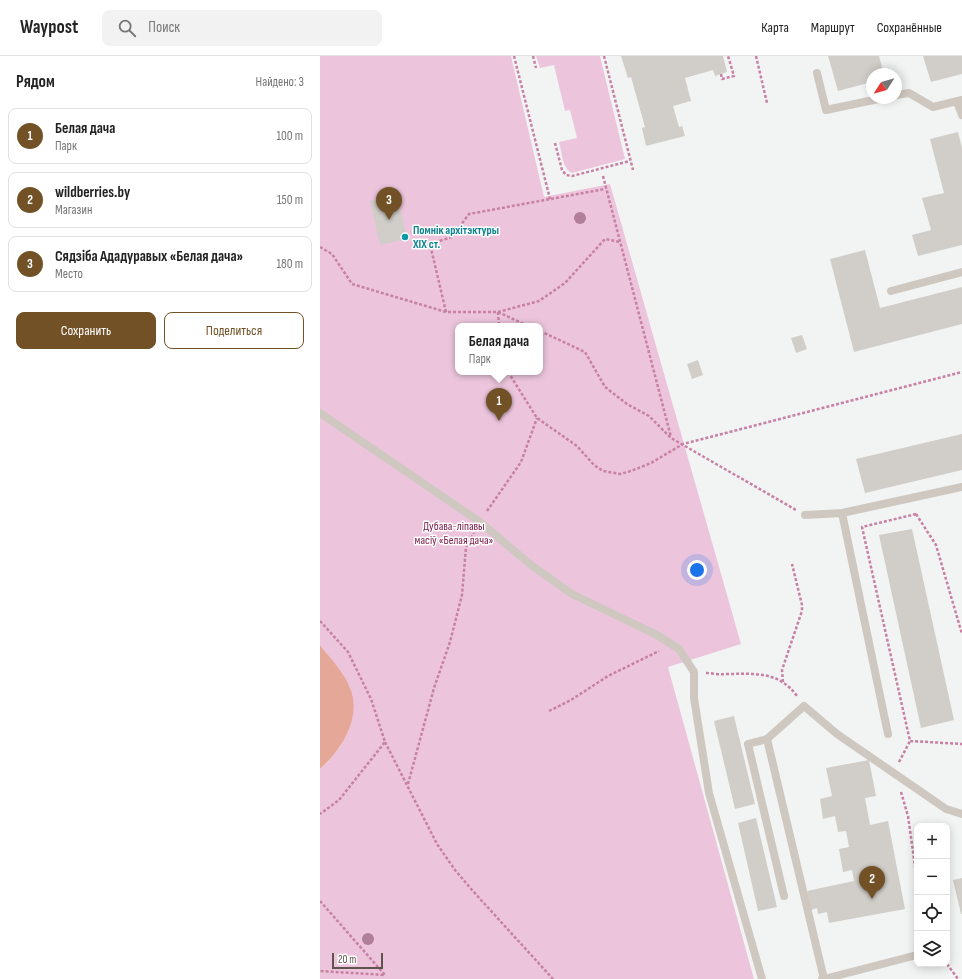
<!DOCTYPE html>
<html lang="ru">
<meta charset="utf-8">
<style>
:root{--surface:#fff;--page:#f2f2f2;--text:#222;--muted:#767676;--line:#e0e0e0;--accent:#735126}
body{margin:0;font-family:"Sofia Sans Condensed",sans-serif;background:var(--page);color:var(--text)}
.controls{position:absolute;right:12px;bottom:12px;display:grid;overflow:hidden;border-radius:8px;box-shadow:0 2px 10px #0003}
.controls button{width:36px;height:36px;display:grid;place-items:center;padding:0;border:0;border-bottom:1px solid var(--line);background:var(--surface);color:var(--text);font:20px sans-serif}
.compass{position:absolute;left:546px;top:12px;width:36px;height:36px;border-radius:50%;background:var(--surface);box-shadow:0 2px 10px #0003;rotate:234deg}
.scale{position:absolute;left:12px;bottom:10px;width:51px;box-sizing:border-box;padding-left:4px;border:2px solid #5e544b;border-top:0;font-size:11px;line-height:14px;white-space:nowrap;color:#5e544b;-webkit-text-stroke:3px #fff;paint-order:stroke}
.you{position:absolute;left:377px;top:514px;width:14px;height:14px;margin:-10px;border:3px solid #fff;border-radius:50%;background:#1a73e8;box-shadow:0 0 0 6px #1a73e833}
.badge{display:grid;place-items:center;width:26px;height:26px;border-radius:50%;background:var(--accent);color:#fff;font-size:13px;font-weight:700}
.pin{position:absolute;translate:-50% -33px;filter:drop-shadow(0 1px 2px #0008)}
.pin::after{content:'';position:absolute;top:21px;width:14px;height:12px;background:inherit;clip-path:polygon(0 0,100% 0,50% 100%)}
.popup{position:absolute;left:135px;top:267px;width:88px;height:52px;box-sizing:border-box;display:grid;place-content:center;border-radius:8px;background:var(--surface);filter:drop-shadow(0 1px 3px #0005);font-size:13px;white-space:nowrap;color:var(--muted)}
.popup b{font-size:15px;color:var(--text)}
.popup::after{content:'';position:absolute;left:50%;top:100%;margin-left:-8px;border:8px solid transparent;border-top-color:var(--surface)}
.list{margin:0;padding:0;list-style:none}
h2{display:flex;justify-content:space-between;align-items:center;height:52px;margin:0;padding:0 16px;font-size:17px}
h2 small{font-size:13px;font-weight:400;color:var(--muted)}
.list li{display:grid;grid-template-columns:26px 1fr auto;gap:12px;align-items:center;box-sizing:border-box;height:56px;margin:0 8px 8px;padding:0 8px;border:1px solid var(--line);border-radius:8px}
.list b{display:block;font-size:15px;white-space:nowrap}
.list p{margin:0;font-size:13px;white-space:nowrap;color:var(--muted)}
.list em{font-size:13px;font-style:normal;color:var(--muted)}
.actions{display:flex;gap:8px;padding:12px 16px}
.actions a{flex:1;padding:9px 0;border:1px solid var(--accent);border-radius:8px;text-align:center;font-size:14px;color:var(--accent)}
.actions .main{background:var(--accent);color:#fff}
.icon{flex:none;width:22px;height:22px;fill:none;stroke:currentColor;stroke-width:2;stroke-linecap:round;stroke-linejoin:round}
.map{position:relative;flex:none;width:642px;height:923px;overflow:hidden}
header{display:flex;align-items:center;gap:24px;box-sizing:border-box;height:56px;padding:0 20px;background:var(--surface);border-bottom:1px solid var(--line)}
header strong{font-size:19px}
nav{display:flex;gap:22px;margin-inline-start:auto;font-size:14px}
.search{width:280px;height:36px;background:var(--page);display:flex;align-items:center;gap:10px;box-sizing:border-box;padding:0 14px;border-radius:8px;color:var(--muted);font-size:15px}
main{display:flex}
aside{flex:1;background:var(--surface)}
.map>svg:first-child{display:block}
.green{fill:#ecc5dd;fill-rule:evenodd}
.water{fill:#e5a797}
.building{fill:#d1cec9}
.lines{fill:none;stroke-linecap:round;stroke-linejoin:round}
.path{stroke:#c880a3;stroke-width:2.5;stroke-dasharray:3 2;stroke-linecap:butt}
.lane{stroke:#cfc8c1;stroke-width:8}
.tree{fill:#b17f98}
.culture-dot{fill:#0f9aa8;stroke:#fff;stroke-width:1.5}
.labels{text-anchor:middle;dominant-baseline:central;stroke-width:3;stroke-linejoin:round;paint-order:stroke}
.culture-label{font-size:12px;font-weight:bold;fill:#0d838f;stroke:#fff;text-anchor:start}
.park-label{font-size:12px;fill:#7b204d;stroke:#fff}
</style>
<header>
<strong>Waypost</strong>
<div class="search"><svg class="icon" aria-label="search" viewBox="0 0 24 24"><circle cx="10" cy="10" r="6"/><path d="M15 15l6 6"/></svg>Поиск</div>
<nav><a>Карта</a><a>Маршрут</a><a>Сохранённые</a></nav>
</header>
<main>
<aside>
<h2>Рядом<small>Найдено: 3</small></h2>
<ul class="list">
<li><span class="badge">1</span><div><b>Белая дача</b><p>Парк</p></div><em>100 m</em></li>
<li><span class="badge">2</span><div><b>wildberries.by</b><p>Магазин</p></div><em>150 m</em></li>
<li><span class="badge">3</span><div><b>Сядзіба Ададуравых «Белая дача»</b><p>Место</p></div><em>180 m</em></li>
</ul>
<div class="actions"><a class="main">Сохранить</a><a>Поделиться</a></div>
</aside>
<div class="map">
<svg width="642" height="923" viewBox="0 0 642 923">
<rect width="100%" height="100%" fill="#f2f4f4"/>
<g class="green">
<path d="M0,0h191l33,141 66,-13 131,460 -73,23 86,312h-434v-210l8,-7 12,-15 9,-18 1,-41 -8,-15 -22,-28zM138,270h82v46h-82z"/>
<path d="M216,0h64l25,103 -53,14c-10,-5 -10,-21 -13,-31l18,-4 -7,-28 -5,1 -11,-46 -14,3z"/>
</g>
<path class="water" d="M0,589c10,13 24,27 30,43 12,29 -8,62 -30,81z"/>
<g class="building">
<polygon points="301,0 403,0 407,16 395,20 393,14 365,22 371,45 353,50 359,71 362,70 365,80 326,90 322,72 325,71 311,21 308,22"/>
<polygon points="508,0 559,0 564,18 552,18 552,26 518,35"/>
<polygon points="603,0 642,0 642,18 611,26"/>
<polygon points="638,76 642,92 642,189 598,200 592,179 611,174 602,142 624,137 610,83"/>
<polygon points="77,139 87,183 60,189 50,145"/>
<polygon points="545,194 560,252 642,231 642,268 534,296 510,203"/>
<polygon points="482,279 487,293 476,297 471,282"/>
<polygon points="378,304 383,319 372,323 367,308"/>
<polygon points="642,378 642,414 545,437 536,403"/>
<polygon points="592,473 634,664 601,672 559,479"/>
<polygon points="414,660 435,748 415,753 394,665"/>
<polygon points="549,704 556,740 545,742 550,769 568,765 585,853 509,867 507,856 498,858 497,852 491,854 487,835 534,825 532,814 523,816 519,793 529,791 526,775 518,776 515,760 503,763 500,743 512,740 506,712"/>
<polygon points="436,762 457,851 438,855 418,767"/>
<polygon points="642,822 642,858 641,858 633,824"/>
</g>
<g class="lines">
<g class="path">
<polyline points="194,0 230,143"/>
<polyline points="213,0 216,12"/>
<polyline points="284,0 313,114"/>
<polyline points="436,0 447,47"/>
<polyline points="401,18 402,23 414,20 408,0"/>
<polyline points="235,87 242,114 246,119 252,120 310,105"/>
<polyline points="283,120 351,381"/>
<polyline points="0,191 12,198 32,228 126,256 178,256 219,245 245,227 285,183 300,186"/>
<polyline points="126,256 110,188 132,181 149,158 285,133"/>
<polyline points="178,256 208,270"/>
<polyline points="178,256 179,270"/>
<polyline points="220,275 265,296 285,331 307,348 329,360 351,382 476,454"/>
<polyline points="188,316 217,362 257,390 274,409 283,415 300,418 311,415 331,407 363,388 642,316"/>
<polyline points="167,455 201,406 217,362"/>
<polyline points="596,458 542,471 590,685 642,688"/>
<polyline points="596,458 616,489 642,578"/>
<polyline points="0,565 28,596 51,643 65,686 19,744 0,758"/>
<path d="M386,617c6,0 13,2 19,1 28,0 53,-4 72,22"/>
<polyline points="463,626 462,614 482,555 482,549 472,508"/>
<polyline points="229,655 251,644 288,620 339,595"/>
<polyline points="65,686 117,788 135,814 152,834 233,923"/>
<polyline points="579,706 590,685"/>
<polyline points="88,728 114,632 130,586 142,539 146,491 154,477"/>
<polyline points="581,736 588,760 597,824"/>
<polyline points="0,845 65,919 0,915"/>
<polyline points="627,908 638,923"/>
</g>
<g class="lane">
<polyline points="497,17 506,54 563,42"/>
<polyline points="576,39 589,37 613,51 642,44"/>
<polyline points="637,46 642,59"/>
<polyline points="571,235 642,216"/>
<polyline points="0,357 160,466 211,509 252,538 335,578 359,593 374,616 374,642 389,737 442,923"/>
<polyline points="522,457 568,678"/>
<polyline points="485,459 522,457 642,431"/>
<polyline points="447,683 428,688 464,840"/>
<polyline points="502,923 504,923 447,683 484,650 517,678 626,753 642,758"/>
<polyline points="504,923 597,899"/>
</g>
</g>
<g class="tree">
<circle cx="260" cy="162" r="6"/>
<circle cx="48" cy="883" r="6"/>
</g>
<circle class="culture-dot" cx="85" cy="181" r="4"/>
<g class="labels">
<g class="culture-label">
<text x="93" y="174">Помнік архітэктуры<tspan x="93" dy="14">XIX ст.</tspan></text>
</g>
<g class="park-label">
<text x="134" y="470">Дубава-ліпавы<tspan x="134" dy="14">масіў «Белая дача»</tspan></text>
</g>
</g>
</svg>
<div class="controls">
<button>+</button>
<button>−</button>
<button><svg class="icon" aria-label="locate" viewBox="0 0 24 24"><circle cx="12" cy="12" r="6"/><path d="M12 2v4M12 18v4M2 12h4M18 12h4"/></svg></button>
<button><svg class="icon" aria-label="layers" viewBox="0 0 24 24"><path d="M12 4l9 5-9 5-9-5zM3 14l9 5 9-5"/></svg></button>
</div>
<svg class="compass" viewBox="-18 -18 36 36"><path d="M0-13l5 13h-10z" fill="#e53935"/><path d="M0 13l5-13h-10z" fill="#767676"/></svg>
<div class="scale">20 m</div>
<div class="you"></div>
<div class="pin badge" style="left:179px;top:365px">1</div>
<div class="popup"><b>Белая дача</b>Парк</div>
<div class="pin badge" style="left:552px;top:843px">2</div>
<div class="pin badge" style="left:69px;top:164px">3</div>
</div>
</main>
